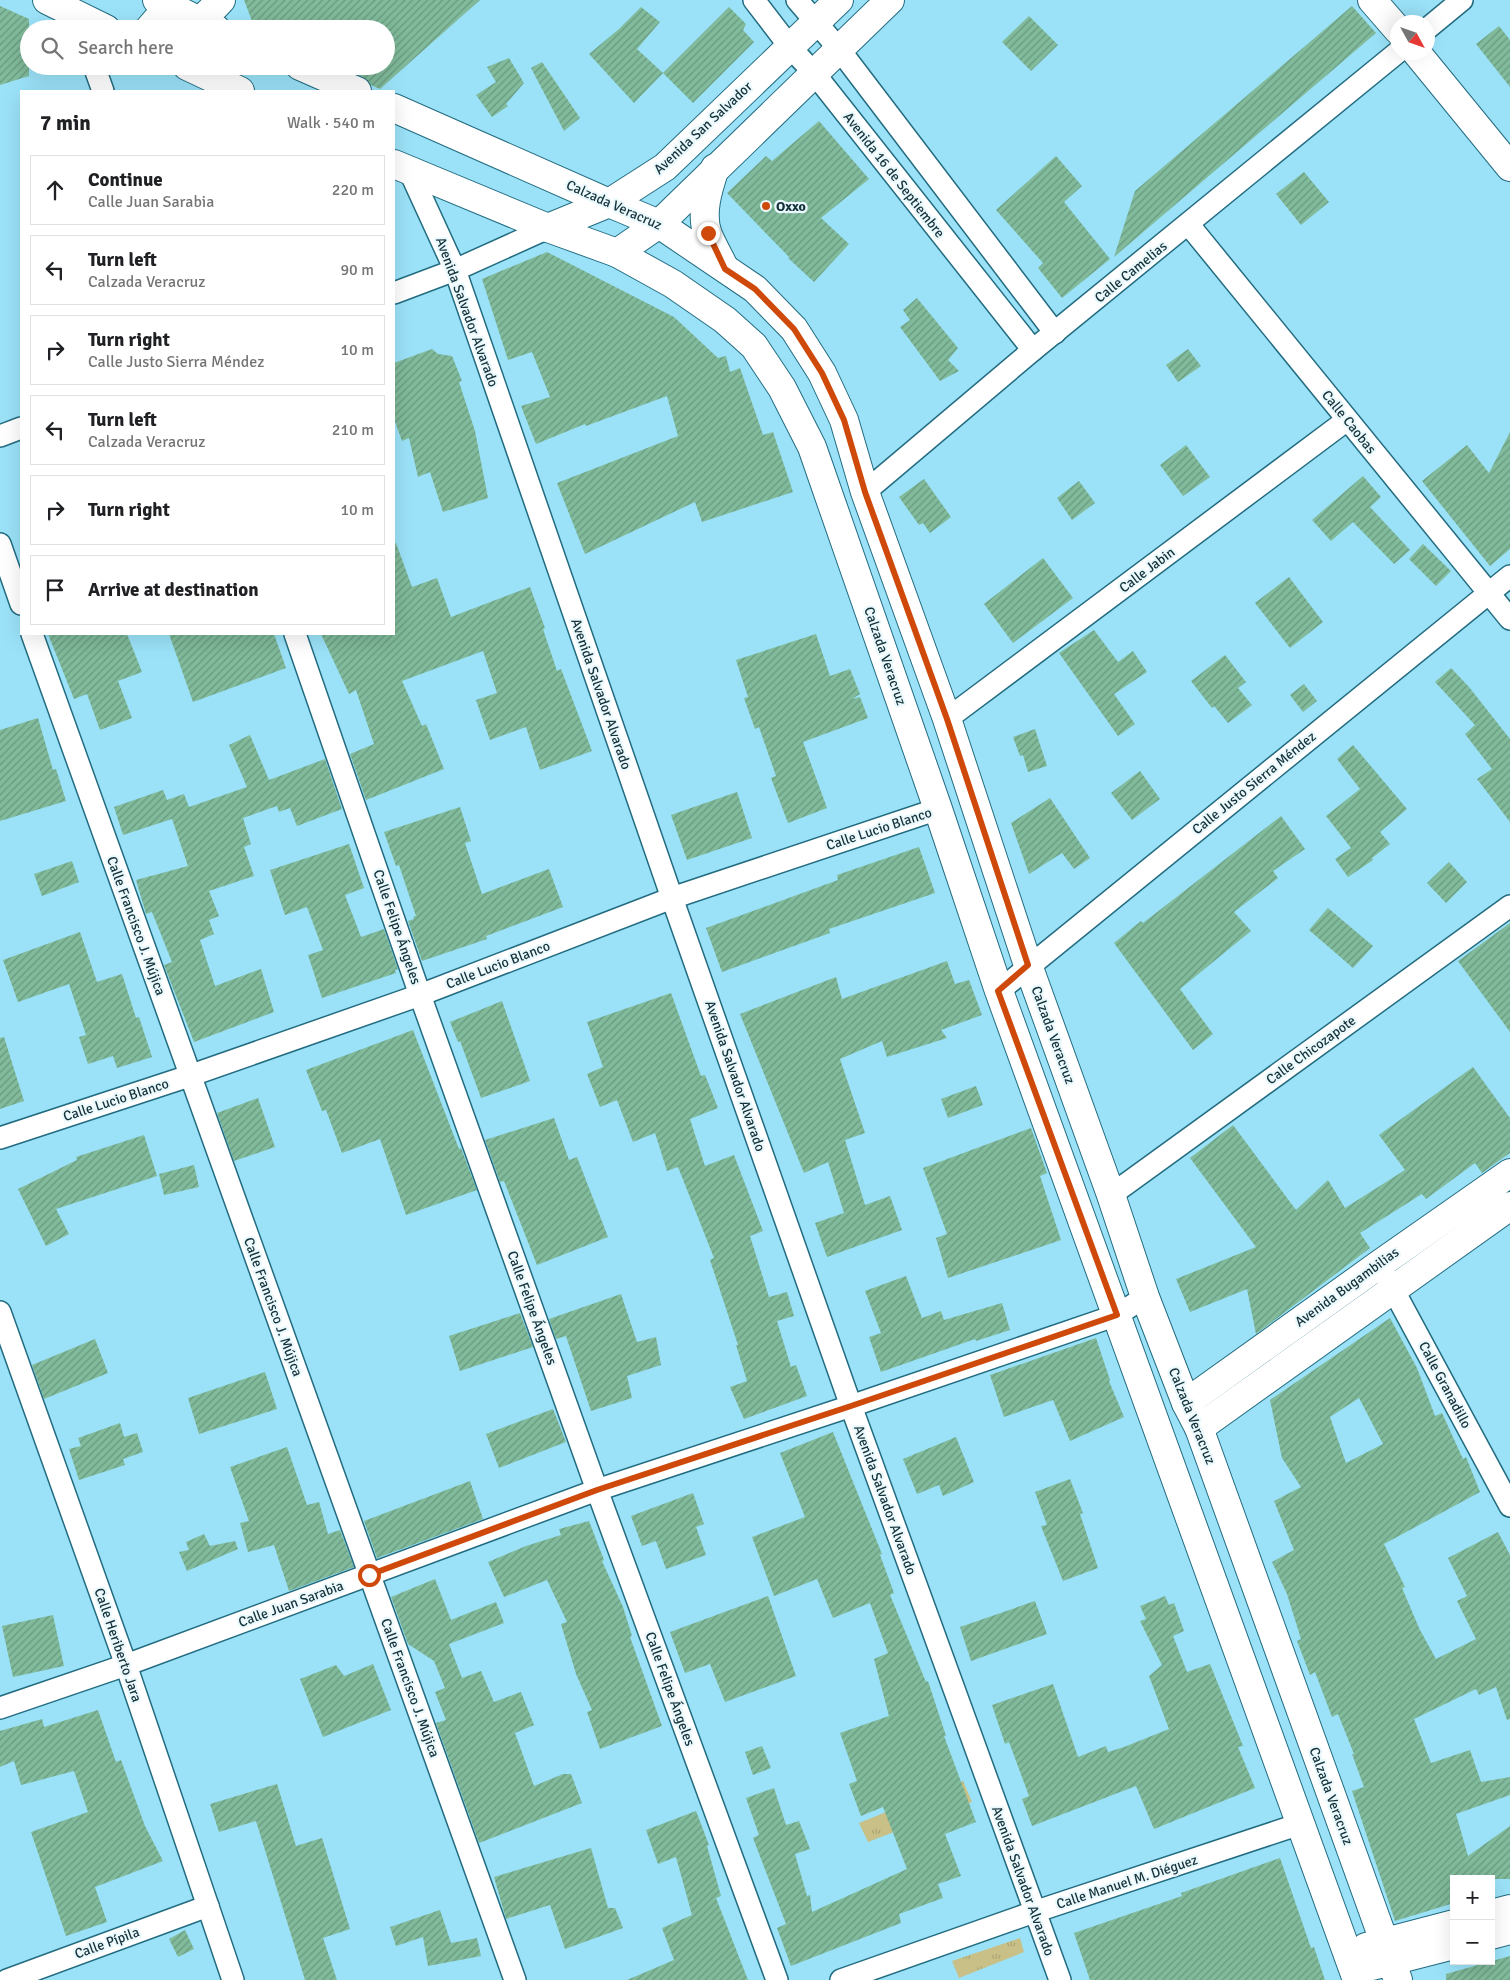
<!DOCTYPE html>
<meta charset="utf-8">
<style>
:root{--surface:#fff;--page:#f6f6f6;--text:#202124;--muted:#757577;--line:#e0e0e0}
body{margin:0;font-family:Signika,sans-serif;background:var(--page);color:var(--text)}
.controls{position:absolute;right:15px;bottom:15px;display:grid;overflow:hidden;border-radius:0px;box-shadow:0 5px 20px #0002}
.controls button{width:45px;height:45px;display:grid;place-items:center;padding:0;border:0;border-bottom:1px solid var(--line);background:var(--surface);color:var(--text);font:25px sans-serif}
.compass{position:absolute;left:1390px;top:15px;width:45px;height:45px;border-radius:50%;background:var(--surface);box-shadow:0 5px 20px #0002;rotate:130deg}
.stop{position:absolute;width:15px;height:15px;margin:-11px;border:4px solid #ce490a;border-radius:50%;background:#fff}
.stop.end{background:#ce490a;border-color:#fff;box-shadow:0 1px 5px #0008}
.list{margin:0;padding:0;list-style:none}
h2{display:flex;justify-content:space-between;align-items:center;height:65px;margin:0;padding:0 20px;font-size:21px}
h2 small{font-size:16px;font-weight:400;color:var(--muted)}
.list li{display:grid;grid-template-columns:32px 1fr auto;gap:15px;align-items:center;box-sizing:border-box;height:70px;margin:0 10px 10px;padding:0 10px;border:1px solid var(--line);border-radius:0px}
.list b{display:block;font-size:19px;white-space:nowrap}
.list p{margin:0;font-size:16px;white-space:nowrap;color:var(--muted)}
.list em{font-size:16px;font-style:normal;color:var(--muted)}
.icon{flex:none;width:28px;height:28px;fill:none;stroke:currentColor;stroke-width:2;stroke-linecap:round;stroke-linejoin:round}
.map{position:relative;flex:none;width:1510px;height:1980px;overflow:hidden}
.search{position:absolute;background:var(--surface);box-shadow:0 5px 20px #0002;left:20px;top:20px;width:375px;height:55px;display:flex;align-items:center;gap:12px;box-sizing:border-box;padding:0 18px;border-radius:28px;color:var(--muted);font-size:19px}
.panel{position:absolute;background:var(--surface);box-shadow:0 5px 20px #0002;left:20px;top:90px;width:375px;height:545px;border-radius:0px}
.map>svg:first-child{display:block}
.grass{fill:url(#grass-tufts)}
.building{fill:url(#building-hatch);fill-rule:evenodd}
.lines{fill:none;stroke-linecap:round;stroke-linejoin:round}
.street-casing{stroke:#236c80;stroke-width:24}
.secondary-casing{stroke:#236c80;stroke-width:30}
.primary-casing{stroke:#236c80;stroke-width:30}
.street{stroke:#fff;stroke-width:21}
.secondary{stroke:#fff;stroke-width:28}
.primary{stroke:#fff;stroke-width:28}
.route{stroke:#ce490a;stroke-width:6}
.poi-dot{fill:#ce490a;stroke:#ebf9fd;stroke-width:2}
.labels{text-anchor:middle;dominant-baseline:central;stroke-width:4.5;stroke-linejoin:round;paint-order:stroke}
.street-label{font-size:14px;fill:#14323a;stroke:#ebf9fd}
.poi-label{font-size:14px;font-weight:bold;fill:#14323a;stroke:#ebf9fd;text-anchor:start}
</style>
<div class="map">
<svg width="1510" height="1980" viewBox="0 0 1510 1980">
<defs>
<pattern id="grass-tufts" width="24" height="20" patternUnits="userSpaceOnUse" patternTransform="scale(1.25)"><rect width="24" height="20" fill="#c9c087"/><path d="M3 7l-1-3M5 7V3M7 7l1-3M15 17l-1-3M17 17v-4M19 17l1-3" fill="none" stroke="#aca575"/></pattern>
<pattern id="building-hatch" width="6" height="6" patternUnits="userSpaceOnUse" patternTransform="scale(1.25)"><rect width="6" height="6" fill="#81bb9b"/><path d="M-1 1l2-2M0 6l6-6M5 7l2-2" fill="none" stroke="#68997f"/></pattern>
</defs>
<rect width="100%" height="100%" fill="#9be2f8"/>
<g class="grass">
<polygon points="963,1781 972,1802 868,1842 859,1823"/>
<polygon points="1020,1938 1024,1952 959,1978 952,1961"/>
</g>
<g class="building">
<polygon points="244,0 480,0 380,89 371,85 363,77 339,66 386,66 386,29 255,29"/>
<polygon points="0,6 29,19 29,76 0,85"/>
<polygon points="1352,6 1376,33 1114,257 1135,191"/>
<polygon points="641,7 660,22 637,49 663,73 634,103 589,54 619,29"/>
<polygon points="729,7 746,24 743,30 754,42 693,103 663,73"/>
<polygon points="1029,16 1058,45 1031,71 1002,42"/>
<polygon points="1499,26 1510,40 1510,87 1476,44"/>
<polygon points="509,58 524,83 506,104 508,106 492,117 476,95 496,82 487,67"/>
<polygon points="542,62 580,118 564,131 531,68"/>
<polygon points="819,121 869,179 821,218 849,244 814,282 788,258 789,257 727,193 766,156 772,161"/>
<polygon points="1056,156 1082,186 1064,202 1110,259 1062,298 1038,268 1043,263 996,210"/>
<polygon points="1304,172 1329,202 1301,225 1276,194"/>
<polygon points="547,252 674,317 718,358 726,356 730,372 740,368 763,435 773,432 793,492 702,522 695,502 585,554 557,483 678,436 667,396 586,426 585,424 536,444 521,406 550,397 532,352 508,360 482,279"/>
<polygon points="917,298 958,348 948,360 959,371 940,381 900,327 910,320 903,310"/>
<polygon points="432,349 438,354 452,356 462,381 459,382 475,431 488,498 443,512 430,472 418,477 409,438 402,441 394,419 394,363"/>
<polygon points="1188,349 1201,366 1178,382 1166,365"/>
<polygon points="1510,432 1510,549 1490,566 1422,481 1467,445 1489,473"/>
<polygon points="1186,445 1210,477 1183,496 1160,465"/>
<polygon points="1363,476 1381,497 1370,507 1410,550 1394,564 1353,522 1331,541 1312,520"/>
<polygon points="924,479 951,517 930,533 923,523 919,525 899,497"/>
<polygon points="1079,481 1095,503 1072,520 1057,498"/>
<polygon points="396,543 412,587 437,578 451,617 530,587 545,628 543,629 557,671 561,669 592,751 540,770 526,727 490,740 476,700 497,693 483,651 402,681 422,726 426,724 444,769 366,800 350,754 374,744 356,690 349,694 321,634 394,634 394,544"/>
<polygon points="1423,544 1451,571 1436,586 1409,559"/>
<polygon points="1043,558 1073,598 1013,643 984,604"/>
<polygon points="1289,577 1323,622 1290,648 1255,603"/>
<polygon points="1094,630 1118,662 1133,651 1147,672 1114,694 1135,724 1118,736 1059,653"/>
<polygon points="48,634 127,634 142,672 118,681 132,718 100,730 87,694 74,699"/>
<polygon points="169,634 274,634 286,668 193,702"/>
<polygon points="816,634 830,676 850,669 860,694 852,699 860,697 868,718 803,742 827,808 788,823 771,778 776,776 759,727 755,729 744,698 748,697 736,660"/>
<polygon points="1225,655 1246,682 1238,688 1252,705 1228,723 1214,706 1212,708 1191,681"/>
<polygon points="1451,668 1469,687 1510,739 1510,822 1477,779 1492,769 1465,734 1475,725 1435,682"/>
<polygon points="1304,684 1317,701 1303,712 1290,695"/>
<polygon points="38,718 53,770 56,769 66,801 0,821 0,730"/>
<polygon points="1035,729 1047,766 1028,772 1023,755 1020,756 1013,737"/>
<polygon points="250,735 269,780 325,759 342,809 297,826 290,808 279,812 277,806 243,818 251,844 244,847 254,876 209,891 219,916 209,920 214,934 200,940 215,986 261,969 274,1012 194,1042 164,965 172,962 152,912 146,914 136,880 188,866 172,819 123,835 114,807 163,790 167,800 184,794 189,807 247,787 229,745"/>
<polygon points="1353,745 1407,809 1380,832 1390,844 1372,858 1373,860 1348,877 1335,859 1351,848 1326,816 1360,789 1337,759"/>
<polygon points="1140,771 1160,799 1132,820 1111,793"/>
<polygon points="737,792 752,838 687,860 671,815"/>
<polygon points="1050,798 1090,858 1074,869 1062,853 1029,874 1011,823"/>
<polygon points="460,807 471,841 465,843 482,894 549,869 563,907 486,936 487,939 422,961 408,921 414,919 413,917 416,916 399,865 396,866 384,832"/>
<polygon points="1281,816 1305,849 1273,871 1278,878 1234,912 1251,931 1180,989 1213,1034 1193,1050 1114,943 1141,921 1143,923"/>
<polygon points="349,844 364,888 345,895 361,937 384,929 398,969 395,970 396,973 322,998 308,955 323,950 307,907 285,915 270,870"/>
<polygon points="919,847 935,893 829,929 830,933 722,972 706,928 838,880 837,875"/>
<polygon points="72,861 79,882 42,896 34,874"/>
<polygon points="1449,862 1467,882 1446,903 1427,883"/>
<polygon points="1328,908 1373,946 1353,968 1309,930"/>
<polygon points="1510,923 1510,1032 1458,961"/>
<polygon points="80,932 97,982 122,974 136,1018 139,1017 152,1057 117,1068 113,1056 88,1064 79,1037 86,1035 69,984 18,1002 3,960"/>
<polygon points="947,961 955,984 969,980 982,1015 941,1030 947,1038 887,1057 882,1041 840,1059 865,1133 845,1140 865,1205 890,1196 902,1230 827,1257 815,1223 844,1213 828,1162 804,1173 740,1014 836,977 842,999"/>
<polygon points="671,993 701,1076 705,1075 718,1108 690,1119 705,1166 734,1155 763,1231 750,1236 769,1297 787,1292 794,1316 777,1321 791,1367 796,1365 807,1396 744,1419 730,1387 747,1381 736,1345 738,1345 710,1260 714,1258 678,1167 667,1171 655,1133 633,1142 617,1100 600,1107 587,1074 603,1067 587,1022"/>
<polygon points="502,1001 530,1081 481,1098 460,1041 458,1042 450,1022"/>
<polygon points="413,1030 459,1149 461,1148 477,1190 406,1215 380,1139 342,1153 326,1110 322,1111 306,1070"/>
<polygon points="4,1037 24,1101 0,1109 0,1038"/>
<polygon points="1473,1067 1510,1118 1510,1153 1482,1173 1475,1163 1426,1199 1422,1194 1360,1233 1370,1248 1256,1334 1247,1289 1190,1312 1176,1279 1256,1247 1190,1158 1233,1125 1296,1210 1328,1180 1345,1208 1405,1170 1379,1135"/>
<polygon points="976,1086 983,1105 948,1118 941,1099"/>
<polygon points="258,1098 275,1147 234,1161 217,1113"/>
<polygon points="554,1118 569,1160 577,1157 608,1237 537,1265 504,1181 500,1182 485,1140"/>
<polygon points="1031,1128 1047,1173 1040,1176 1061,1240 948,1278 936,1238 947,1234 923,1168"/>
<polygon points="144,1135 157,1176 56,1209 69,1234 46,1246 18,1189 77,1160 76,1157"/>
<polygon points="194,1165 199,1187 164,1195 159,1174"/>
<polygon points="906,1276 922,1318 941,1311 944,1320 1002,1303 1010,1330 976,1341 975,1339 881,1372 869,1337 881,1333 865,1291"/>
<polygon points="621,1294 637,1342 656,1337 661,1365 627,1376 632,1398 591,1411 566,1336 556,1339 549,1319"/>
<polygon points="520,1313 533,1347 460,1371 449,1336"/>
<path d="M1390,1318l27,50 18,48 7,-3 21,46 3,-2 14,35 -96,52 21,43 -3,1 18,42 16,29 40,-20 -19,-38 10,-5 -19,-38 50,-26 12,23v164l-3,1 -11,-33 -17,8 -3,-6 -62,30 17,44 39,-13 11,32 29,-5v18l-54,19 12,42 42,-30v53h-56v24l-59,18 -43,-130 12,-4 -12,-33h2l-16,-40 -6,3 -17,-45 -5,3 -13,-34 4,-2 -14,-45 -15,-32 22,-12 -20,-49 27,-14 -19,-29 -12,-58zM1359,1398l24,46 -37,19 -16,-46z"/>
<polygon points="1096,1338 1110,1380 1109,1381 1124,1417 1070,1441 1053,1400 1004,1417 990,1375"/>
<polygon points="95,1339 108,1373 44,1399 32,1365"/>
<polygon points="265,1372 277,1409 199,1434 188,1398"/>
<polygon points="553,1409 566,1442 499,1468 486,1434"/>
<polygon points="120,1423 124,1437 137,1433 143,1452 123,1459 125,1465 79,1480 69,1449 81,1446 78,1438"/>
<polygon points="833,1432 882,1554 880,1555 894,1593 890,1595 926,1682 928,1681 946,1736 944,1736 976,1822 945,1834 961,1876 938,1884 943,1898 899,1914 901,1923 791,1966 777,1928 786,1924 753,1838 759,1835 746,1798 774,1788 786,1825 799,1821 810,1849 795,1854 807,1896 810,1895 812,1912 907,1869 883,1807 861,1816 849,1784 857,1781 840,1733 889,1716 874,1659 888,1653 870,1603 833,1618 817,1579 774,1596 752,1537 805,1517 780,1453"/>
<polygon points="956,1437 974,1482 943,1496 939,1485 917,1494 903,1459"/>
<polygon points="287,1447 307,1505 319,1502 328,1534 340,1530 354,1567 289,1591 274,1545 248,1552 240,1523 249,1521 230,1467"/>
<polygon points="1070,1479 1083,1513 1080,1514 1098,1568 1063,1581 1041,1526 1047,1525 1035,1492"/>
<polygon points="470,1481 483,1519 377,1558 364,1521"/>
<polygon points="693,1493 704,1524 696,1527 706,1555 666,1569 656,1541 642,1546 631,1516"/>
<polygon points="589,1521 604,1560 602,1561 623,1607 632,1636 630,1637 662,1726 600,1749 587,1712 592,1710 576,1674 561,1624 567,1622 547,1580 504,1597 488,1562 526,1546 561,1535 559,1529"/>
<polygon points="204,1534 210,1546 235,1541 238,1549 187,1571 179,1552 189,1550 186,1542"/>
<polygon points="435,1579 451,1620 496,1602 504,1623 449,1644 462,1678 481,1671 494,1702 521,1692 534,1725 515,1733 534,1786 563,1774 571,1774 582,1803 479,1843 436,1723 446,1720 435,1692 445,1688 434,1661 408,1644 391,1597"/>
<polygon points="768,1596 796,1676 725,1702 710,1664 685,1673 670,1632"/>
<polygon points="1165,1596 1169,1605 1174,1603 1184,1631 1173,1636 1187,1672 1210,1664 1243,1746 1238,1747 1255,1788 1154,1829 1136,1786 1032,1826 1022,1799 1029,1796 1009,1742 1005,1744 992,1705 1053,1684 1078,1757 1106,1746 1108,1752 1124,1747 1169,1729 1149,1676 1162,1665 1140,1621 1146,1619 1140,1606"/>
<polygon points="1035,1601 1047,1634 971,1661 960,1627"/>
<polygon points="53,1615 64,1666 13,1677 2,1626"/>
<polygon points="373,1664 391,1710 323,1737 300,1679 336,1665 344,1676"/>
<polygon points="98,1710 116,1762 121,1760 145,1826 163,1861 95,1887 107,1922 66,1936 31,1832 88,1812 74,1771 21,1785 14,1761 0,1767 0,1731 42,1719 44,1727"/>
<polygon points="762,1746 771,1768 753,1775 745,1752"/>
<polygon points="277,1784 296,1846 322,1838 350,1929 323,1938 337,1980 305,1980 256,1821 219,1832 210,1804"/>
<polygon points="696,1811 709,1845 707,1846 721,1896 716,1898 748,1980 627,1980 674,1960 662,1928 692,1915 676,1857 658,1864 646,1830"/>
<polygon points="591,1848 608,1908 615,1908 623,1928 565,1949 550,1905 506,1919 494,1877"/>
<polygon points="1280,1858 1311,1948 1314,1947 1325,1980 1090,1980 1074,1933 1182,1896 1181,1893"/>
<polygon points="440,1910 451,1943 477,1938 481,1956 428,1966 423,1937 396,1946 390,1927"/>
<polygon points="185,1930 194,1949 178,1957 169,1939"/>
<polygon points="1510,1956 1510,1980 1446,1980 1446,1974"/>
</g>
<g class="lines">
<g class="street-casing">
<g id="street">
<polyline points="754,0 790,47 814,73 1033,350"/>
<polyline points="797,0 839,49 1055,333"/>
<polyline points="1428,28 1462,0"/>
<polyline points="94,66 103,91"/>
<polyline points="410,172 455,270 672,898 851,1406 1060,1980"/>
<polyline points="1189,225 1510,619"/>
<polyline points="394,293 455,270 548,228"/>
<polyline points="0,436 21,428"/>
<polyline points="865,492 1033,350 1398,52"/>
<polyline points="0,544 21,604"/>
<polyline points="32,634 515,1980"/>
<polyline points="295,634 420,995 597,1490 777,1980"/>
<polyline points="947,719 1347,420"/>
<polyline points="999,991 1510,576"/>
<polyline points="0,1138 189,1076 420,995 672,898 938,809"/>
<polyline points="1111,1195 1510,906"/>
<polyline points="1387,1278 1510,1506"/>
<polyline points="0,1312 126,1665 233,1980"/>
<polyline points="0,1708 126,1665 597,1490 851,1406 1117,1315 1145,1297"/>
<polyline points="7,1980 208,1906"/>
<polyline points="841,1980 1034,1912 1300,1824"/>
</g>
</g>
<g class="secondary-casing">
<g id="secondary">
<polyline points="1372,0 1398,30"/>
<polyline points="149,29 174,0"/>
<polyline points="193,29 221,0"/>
<polyline points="1416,52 1510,167"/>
<path d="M715,168c-7,21 -15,46 -7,67 5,11 11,22 16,32"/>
<polyline points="609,203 659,224 755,289 794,329 822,373 844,420 865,492 947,719 1028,965 1111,1195 1145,1297 1186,1403 1199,1428 1398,1980"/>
<polyline points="617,253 673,284 725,320 754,346 782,388 812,447 938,809 999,991 1357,1980"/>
<polyline points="1186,1403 1380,1264 1510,1173"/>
<polyline points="1199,1428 1510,1206"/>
<polyline points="1491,1914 1510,1909"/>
<polyline points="1491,1935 1510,1930"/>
<polyline points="1366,1947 1454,1924"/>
<polyline points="1372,1966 1454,1945"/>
</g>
</g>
<g class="primary-casing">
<g id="primary">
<polyline points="47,0 106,29"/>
<polyline points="157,0 216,29"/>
<polyline points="187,66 240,91"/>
<polyline points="300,66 357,91"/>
<polyline points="394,108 609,203"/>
<polyline points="394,164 548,228 617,253 659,224 890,0"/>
<polyline points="548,228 609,203 665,167 839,0"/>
</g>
</g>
<use href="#street" class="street"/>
<use href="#secondary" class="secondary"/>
<use href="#primary" class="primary"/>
</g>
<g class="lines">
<polyline class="route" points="369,1575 597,1490 851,1406 1117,1315 998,991 1028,965 947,719 865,492 844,420 822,373 794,329 755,289 725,269 708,233"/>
</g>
<circle class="poi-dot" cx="766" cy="206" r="5"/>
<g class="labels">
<g class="street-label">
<text transform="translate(703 128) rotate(-43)">Avenida San Salvador</text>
<text transform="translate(894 175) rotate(52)">Avenida 16 de Septiembre</text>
<text transform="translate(614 205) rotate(24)">Calzada Veracruz</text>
<text transform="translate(1131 272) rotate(-39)">Calle Camelias</text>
<text transform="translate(467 312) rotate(70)">Avenida Salvador Alvarado</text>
<text transform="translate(1349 422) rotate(51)">Calle Caobas</text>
<text transform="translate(1147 570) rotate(-37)">Calle Jabin</text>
<text transform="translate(885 656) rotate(71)">Calzada Veracruz</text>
<text transform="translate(601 694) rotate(71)">Avenida Salvador Alvarado</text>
<text transform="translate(1254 783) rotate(-39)">Calle Justo Sierra Méndez</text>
<text transform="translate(879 829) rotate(-18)">Calle Lucio Blanco</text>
<text transform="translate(136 926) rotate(70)">Calle Francisco J. Mújica</text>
<text transform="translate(397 927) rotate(71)">Calle Felipe Ángeles</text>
<text transform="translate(498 965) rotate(-21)">Calle Lucio Blanco</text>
<text transform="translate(1053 1035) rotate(70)">Calzada Veracruz</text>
<text transform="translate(1311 1050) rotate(-36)">Calle Chicozapote</text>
<text transform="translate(735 1076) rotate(71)">Avenida Salvador Alvarado</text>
<text transform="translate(116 1100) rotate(-18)">Calle Lucio Blanco</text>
<text transform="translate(1347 1287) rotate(-36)">Avenida Bugambilias</text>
<text transform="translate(273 1307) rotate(70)">Calle Francisco J. Mújica</text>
<text transform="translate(532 1308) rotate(70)">Calle Felipe Ángeles</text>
<text transform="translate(1445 1385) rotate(62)">Calle Granadillo</text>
<text transform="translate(1192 1416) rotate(68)">Calzada Veracruz</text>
<text transform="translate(885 1500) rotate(70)">Avenida Salvador Alvarado</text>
<text transform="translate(291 1604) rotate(-20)">Calle Juan Sarabia</text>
<text transform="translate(118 1645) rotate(71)">Calle Heriberto Jara</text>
<text transform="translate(410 1688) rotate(70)">Calle Francisco J. Mújica</text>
<text transform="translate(670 1689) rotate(70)">Calle Felipe Ángeles</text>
<text transform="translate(1331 1796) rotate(70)">Calzada Veracruz</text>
<text transform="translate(1023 1881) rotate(70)">Avenida Salvador Alvarado</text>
<text transform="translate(1127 1882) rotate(-18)">Calle Manuel M. Diéguez</text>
<text transform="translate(107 1943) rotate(-20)">Calle Pípila</text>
</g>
<g class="poi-label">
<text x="776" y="206">Oxxo</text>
</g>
</g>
</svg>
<div class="controls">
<button>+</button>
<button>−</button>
</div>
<svg class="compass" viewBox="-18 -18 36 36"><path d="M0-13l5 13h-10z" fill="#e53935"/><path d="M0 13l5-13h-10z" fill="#757577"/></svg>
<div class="stop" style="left:369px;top:1575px"></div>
<div class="stop end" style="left:708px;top:233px"></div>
<div class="search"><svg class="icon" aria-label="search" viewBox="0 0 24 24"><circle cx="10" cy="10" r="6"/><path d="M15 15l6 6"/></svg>Search here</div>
<section class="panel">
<h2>7 min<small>Walk · 540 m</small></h2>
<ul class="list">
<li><svg class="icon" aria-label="ahead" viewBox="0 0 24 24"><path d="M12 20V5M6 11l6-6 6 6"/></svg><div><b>Continue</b><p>Calle Juan Sarabia</p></div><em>220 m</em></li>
<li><svg class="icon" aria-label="left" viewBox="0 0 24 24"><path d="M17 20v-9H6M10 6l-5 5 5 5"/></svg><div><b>Turn left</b><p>Calzada Veracruz</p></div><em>90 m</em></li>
<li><svg class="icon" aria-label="right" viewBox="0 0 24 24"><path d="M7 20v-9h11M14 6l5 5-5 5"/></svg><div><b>Turn right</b><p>Calle Justo Sierra Méndez</p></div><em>10 m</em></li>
<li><svg class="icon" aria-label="left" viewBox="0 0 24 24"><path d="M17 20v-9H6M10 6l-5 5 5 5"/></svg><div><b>Turn left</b><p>Calzada Veracruz</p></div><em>210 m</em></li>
<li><svg class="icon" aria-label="right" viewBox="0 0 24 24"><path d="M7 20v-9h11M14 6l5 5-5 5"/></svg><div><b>Turn right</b></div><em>10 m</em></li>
<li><svg class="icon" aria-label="arrive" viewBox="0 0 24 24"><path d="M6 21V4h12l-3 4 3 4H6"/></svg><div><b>Arrive at destination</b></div></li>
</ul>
</section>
</div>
